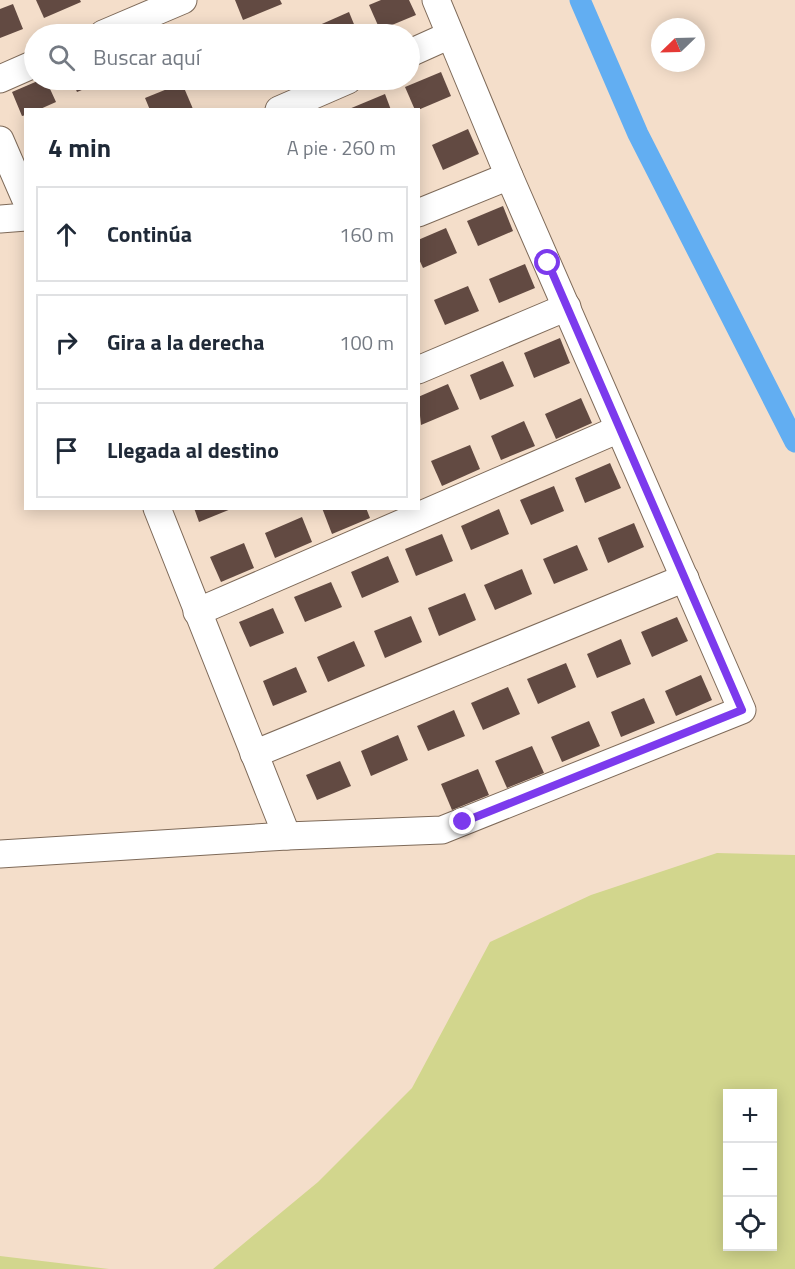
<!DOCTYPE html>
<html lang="es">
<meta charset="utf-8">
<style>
:root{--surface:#fff;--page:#f6f6f7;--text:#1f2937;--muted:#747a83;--line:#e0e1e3}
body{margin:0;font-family:"Titillium Web",sans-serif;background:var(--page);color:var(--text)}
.controls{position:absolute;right:18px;bottom:18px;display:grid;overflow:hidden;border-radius:0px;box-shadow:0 3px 15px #0003}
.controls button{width:54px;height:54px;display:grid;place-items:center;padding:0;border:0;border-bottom:2px solid var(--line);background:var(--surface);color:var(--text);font:30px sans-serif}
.compass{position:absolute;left:651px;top:18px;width:54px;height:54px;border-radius:50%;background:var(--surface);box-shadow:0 3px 15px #0003;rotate:247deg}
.stop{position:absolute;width:18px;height:18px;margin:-14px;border:4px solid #7c3aed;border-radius:50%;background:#fff}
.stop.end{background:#7c3aed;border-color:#fff;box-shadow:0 2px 6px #0008}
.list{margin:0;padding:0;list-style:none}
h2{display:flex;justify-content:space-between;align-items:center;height:78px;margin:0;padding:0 24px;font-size:26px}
h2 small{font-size:20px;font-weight:400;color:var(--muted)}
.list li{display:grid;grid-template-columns:39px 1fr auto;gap:18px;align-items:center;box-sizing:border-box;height:96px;margin:0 12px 12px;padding:0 12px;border:2px solid var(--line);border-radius:0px}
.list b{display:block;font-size:22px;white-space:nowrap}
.list em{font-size:20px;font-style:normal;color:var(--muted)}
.icon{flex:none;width:33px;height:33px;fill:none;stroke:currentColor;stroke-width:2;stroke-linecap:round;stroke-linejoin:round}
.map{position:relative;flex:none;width:795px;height:1269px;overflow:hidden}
.search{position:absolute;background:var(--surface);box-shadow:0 3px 15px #0003;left:24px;top:24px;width:396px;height:66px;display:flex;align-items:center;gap:15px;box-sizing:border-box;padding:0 21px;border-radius:33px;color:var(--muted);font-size:22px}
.panel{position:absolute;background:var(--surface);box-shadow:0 3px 15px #0003;left:24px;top:108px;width:396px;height:402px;border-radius:0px}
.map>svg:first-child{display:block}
.green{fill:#d2d68d;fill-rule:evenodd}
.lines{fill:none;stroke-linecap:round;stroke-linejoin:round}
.canal{stroke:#62aef2;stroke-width:21}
.building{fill:#624a42}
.minor-casing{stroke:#7e6a59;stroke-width:29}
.minor{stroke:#fff;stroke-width:27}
.route{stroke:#7c3aed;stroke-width:8}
</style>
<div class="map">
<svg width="795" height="1269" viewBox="0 0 795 1269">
<rect width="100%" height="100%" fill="#f4deca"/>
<g class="green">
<path d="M717,853l78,2v414h-582l105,-87 94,-94 78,-146 101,-47zM728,1094h44v152h-44z"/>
<polygon points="0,1256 109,1269 0,1269"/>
</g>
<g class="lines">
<polyline class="canal" points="580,0 638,134 795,442"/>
</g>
<g class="building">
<polygon points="36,0 80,0 81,2 44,18"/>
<polygon points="235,0 280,0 282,4 243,20"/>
<polygon points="381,0 409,0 416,15 380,30 369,5"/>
<polygon points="13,4 23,29 0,38 0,9"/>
<polygon points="349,12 358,34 318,34 315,27"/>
<polygon points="160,26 164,34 139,34"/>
<polygon points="441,72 451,96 418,110 415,110 405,87"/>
<polygon points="40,80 46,80 56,102 38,110 26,110 26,115 22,116 12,92"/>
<polygon points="72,80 106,80 77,92"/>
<polygon points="182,83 193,109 150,110 145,98"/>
<polygon points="385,94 391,110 349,110 349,109"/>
<polygon points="468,129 479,154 443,170 432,145"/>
<polygon points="503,206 513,231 478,246 467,221"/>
<polygon points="446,228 457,253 423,268 418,257 418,240"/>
<polygon points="525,264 535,288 499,303 489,279"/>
<polygon points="468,286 479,311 445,325 434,300"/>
<polygon points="560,338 570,363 534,378 524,353"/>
<polygon points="503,361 514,386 480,400 470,375"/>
<polygon points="448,384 459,409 421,425 418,397"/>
<polygon points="581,398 592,423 556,439 545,414"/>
<polygon points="524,421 535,446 501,460 491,436"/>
<polygon points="470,445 480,469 442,486 431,461"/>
<polygon points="610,463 621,488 585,503 575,478"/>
<polygon points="554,486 564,511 531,525 520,500"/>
<polygon points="194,508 231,508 231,509 199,522"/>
<polygon points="322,508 366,508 370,518 332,534"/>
<polygon points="499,509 509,534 471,550 461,526"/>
<polygon points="302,517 312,542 275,558 265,533"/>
<polygon points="634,523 644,547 608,563 598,538"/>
<polygon points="442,534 453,561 416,576 405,549"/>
<polygon points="244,543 254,568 221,582 210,557"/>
<polygon points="577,545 588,570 554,584 543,559"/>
<polygon points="388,556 399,582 362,598 351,572"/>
<polygon points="522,569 532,594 495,610 484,585"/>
<polygon points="331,582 342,607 305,622 294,597"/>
<polygon points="465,593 476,620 439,636 428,608"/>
<polygon points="273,608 284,633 250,647 239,622"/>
<polygon points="411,616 422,642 385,658 374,631"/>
<polygon points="677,617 688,641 652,657 641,632"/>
<polygon points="621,639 631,664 597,678 587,654"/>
<polygon points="354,641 365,666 328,682 317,657"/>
<polygon points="566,663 576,687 538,704 527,679"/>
<polygon points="296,667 307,692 273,706 263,681"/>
<polygon points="701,675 712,700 676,716 665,691"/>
<polygon points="508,687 520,714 483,730 471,703"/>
<polygon points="644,698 655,723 621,737 611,712"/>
<polygon points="454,710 465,736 428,751 417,726"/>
<polygon points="589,721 600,746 562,762 551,737"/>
<polygon points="398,735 408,760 371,776 361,751"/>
<polygon points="532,746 544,773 507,788 495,761"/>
<polygon points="340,761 351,786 317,800 306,775"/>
<polygon points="478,769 489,795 452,810 441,784"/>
</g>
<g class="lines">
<g class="minor-casing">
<g id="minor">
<polyline points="103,34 183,0"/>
<polyline points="410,53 450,35"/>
<polyline points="0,79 34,64"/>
<polyline points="279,110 348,80"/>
<polyline points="0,140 26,200"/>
<polyline points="418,213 509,176"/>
<polyline points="0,219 26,217"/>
<polyline points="418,370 567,307"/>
<polyline points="157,508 287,836"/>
<polyline points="197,612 619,429"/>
<polyline points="254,754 685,578"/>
<polyline points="0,854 287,836 442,830 742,710 509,176 436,0"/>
</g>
</g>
<use href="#minor" class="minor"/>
</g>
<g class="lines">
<polyline class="route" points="463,822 742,710 548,263"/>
</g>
</svg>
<div class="controls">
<button>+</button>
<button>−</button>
<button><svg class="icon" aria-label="locate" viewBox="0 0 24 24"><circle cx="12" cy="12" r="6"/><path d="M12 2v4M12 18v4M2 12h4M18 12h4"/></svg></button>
</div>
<svg class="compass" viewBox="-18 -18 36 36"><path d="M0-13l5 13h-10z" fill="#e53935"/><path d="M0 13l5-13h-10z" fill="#747a83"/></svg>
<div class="stop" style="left:548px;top:263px"></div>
<div class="stop end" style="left:463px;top:822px"></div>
<div class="search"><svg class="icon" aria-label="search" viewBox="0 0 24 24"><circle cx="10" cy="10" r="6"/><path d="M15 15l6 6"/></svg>Buscar aquí</div>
<section class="panel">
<h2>4 min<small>A pie · 260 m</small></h2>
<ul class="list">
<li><svg class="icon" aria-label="ahead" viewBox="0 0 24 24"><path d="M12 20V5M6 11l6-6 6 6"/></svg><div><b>Continúa</b></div><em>160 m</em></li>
<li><svg class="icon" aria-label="right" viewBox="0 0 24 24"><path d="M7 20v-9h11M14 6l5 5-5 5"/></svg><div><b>Gira a la derecha</b></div><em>100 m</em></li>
<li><svg class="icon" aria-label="arrive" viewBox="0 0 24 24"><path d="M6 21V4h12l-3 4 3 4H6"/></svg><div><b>Llegada al destino</b></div></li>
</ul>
</section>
</div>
